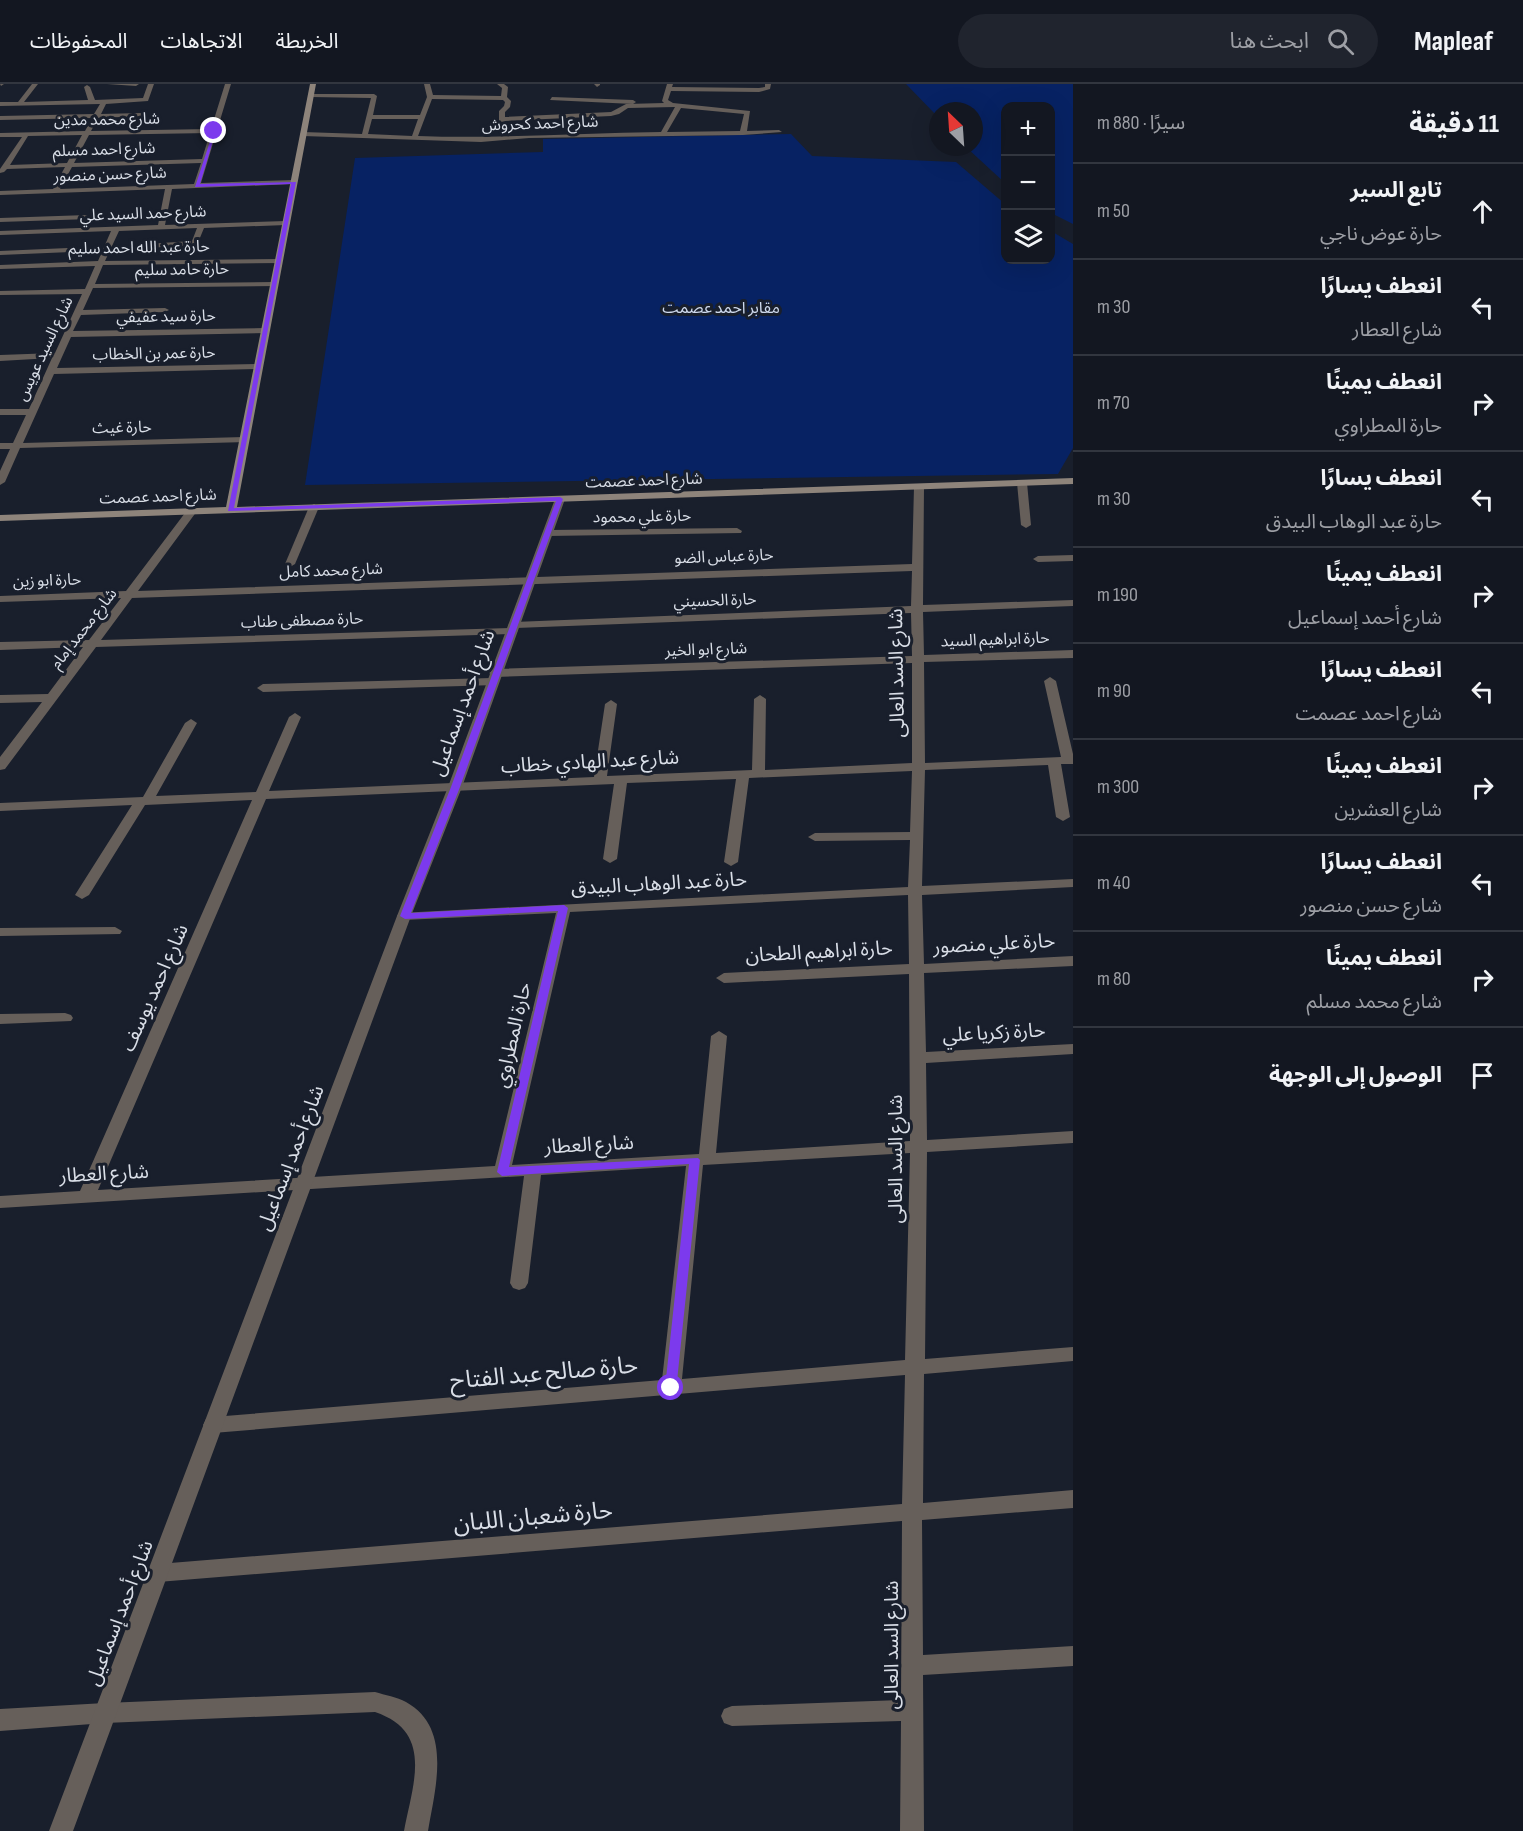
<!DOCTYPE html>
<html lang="ar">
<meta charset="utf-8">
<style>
:root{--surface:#131721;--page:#20242e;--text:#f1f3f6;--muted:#9d9fa5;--line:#32363f}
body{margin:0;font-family:"Sofia Sans Condensed","Noto Sans Arabic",sans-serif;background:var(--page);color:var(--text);direction:rtl}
.controls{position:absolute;right:18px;top:18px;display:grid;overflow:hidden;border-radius:12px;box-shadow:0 6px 24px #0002}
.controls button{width:54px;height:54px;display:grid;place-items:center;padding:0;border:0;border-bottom:2px solid var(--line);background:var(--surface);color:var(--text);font:30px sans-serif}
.compass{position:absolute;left:929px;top:18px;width:54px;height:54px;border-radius:50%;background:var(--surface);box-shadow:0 6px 24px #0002;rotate:335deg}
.stop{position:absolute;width:18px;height:18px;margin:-14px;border:4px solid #7c3aed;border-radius:50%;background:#fff}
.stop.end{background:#7c3aed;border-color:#fff;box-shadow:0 2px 6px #0008}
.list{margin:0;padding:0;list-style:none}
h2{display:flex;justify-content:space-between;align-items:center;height:78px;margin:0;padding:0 24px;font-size:26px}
h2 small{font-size:20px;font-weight:400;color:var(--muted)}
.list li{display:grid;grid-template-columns:39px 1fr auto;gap:18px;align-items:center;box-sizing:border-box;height:96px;padding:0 24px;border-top:2px solid var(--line)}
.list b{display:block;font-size:22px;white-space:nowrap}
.list p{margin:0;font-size:20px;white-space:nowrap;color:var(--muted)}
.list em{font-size:20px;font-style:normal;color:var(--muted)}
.icon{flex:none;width:33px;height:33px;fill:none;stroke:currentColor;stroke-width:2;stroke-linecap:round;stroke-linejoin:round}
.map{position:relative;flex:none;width:1073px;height:1747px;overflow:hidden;direction:ltr}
header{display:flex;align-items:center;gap:36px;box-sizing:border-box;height:84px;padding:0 30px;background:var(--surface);border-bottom:2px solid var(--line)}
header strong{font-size:28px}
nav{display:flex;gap:33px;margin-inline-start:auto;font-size:21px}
.search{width:420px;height:54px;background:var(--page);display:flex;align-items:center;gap:15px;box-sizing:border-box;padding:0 21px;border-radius:33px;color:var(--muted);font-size:22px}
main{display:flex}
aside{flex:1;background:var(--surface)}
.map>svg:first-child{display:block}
.green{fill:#072263}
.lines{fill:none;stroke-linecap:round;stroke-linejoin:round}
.minor{fill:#665f5a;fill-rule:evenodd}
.tertiary{fill:#665f5a;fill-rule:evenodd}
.secondary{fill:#8e847b;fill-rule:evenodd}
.route{fill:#7c3aed}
.labels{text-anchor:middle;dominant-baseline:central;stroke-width:6;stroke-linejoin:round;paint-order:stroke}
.far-street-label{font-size:16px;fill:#d9dee7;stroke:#191f2c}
.far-park-label{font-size:16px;fill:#ced9ed;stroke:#191f2c}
.street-label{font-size:20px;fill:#d9dee7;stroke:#191f2c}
.near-street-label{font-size:24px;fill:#d9dee7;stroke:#191f2c}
</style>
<header>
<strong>Mapleaf</strong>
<div class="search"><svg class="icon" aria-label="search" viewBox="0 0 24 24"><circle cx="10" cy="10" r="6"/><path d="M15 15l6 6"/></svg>ابحث هنا</div>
<nav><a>الخريطة</a><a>الاتجاهات</a><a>المحفوظات</a></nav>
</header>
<main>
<aside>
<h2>11 دقيقة<small>سيرًا · 880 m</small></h2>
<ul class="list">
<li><svg class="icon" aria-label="ahead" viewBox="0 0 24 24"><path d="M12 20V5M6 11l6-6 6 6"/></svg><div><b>تابع السير</b><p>حارة عوض ناجي</p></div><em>50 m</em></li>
<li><svg class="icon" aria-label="left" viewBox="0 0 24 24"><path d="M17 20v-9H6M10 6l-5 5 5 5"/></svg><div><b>انعطف يسارًا</b><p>شارع العطار</p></div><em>30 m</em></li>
<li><svg class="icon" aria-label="right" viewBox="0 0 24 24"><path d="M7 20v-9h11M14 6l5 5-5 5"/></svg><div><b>انعطف يمينًا</b><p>حارة المطراوي</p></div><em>70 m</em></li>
<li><svg class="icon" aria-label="left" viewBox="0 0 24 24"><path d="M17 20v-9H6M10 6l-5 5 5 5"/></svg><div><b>انعطف يسارًا</b><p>حارة عبد الوهاب البيدق</p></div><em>30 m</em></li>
<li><svg class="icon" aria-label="right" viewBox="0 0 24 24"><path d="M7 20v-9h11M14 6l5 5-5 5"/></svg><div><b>انعطف يمينًا</b><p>شارع أحمد إسماعيل</p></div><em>190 m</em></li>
<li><svg class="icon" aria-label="left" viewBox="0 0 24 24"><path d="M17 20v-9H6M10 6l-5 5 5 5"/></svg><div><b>انعطف يسارًا</b><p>شارع احمد عصمت</p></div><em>90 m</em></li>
<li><svg class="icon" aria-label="right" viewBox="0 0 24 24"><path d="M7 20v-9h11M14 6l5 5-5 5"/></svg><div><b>انعطف يمينًا</b><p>شارع العشرين</p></div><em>300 m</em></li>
<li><svg class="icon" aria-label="left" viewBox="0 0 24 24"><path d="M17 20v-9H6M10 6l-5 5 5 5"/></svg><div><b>انعطف يسارًا</b><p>شارع حسن منصور</p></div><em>40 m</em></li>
<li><svg class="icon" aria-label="right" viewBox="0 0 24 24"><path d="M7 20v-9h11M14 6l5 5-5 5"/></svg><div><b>انعطف يمينًا</b><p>شارع محمد مسلم</p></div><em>80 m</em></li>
<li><svg class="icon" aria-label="arrive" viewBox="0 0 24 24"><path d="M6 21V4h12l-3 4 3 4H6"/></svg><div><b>الوصول إلى الوجهة</b></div></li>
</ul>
</aside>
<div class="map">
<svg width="1073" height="1747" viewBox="0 0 1073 1747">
<rect width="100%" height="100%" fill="#191f2c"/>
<g class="green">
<polygon points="906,0 1073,0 1073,140 1051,129 1050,22 1006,22 1005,99 966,63 974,63 974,27 938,27 938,33"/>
<polygon points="791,50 812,72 956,78 1005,120 1006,176 1050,176 1051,147 1073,160 1073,364 1058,390 305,401 355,74 543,68 543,55"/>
</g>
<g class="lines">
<g class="minor">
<polygon points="0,0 4,0 1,2"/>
<path d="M32,0h6l-14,18 64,-2 -4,-13 3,-2 3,2 5,13 48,-2 5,-14h6l-6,17 -42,3 -5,10 41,-1 2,3 -46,2 -7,13 120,-2 14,-45h6l-30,99 93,-3 3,2 -3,2 -122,5 -7,36 121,-4 4,2 -4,2 -82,3 -7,17 -48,3 -4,-2 1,-2 46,-3 5,-13 -78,3 -14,30 174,-2h3v4l-179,2 -8,19 179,-2h3v4l-184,2 -10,22 82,-2 4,2 -4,2 -84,3 -8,16 192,-3 3,1v4l-197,4 -14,31 201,-4 4,3 -1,2 -207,5 -31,69 221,-6 5,3 -2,2 -227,6 -15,34 -5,3v-14l10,-22h-10v-6h13l13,-28h-26v-6h29l23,-51 -52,3v-6l55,-2 27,-59 -82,1v-4l85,-2 10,-23 -95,3v-4l98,-4 13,-30 -111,4v-4l158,-6 7,-36 -165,6v-4l53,-2 12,-22 -58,2 -3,3 -4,1v-4l22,-32h-22v-4l85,-2 7,-13 -92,2v-4l94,-2 6,-10 -100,2v-4h18zM210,49l-8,26 -128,4 15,-28zM82,51l-15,28 -57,2 18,-29zM201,79l-7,21 -134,5 12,-22z"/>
<polygon points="107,0 139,0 136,2"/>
<path d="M424,0h6l3,11 68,1 1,-8 -5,-4h7l4,3 -1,10 4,4 -1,6 -5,5v5l106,-5 15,-8 38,-1 -2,-2 5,-17h6l-1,3 87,1 6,-1v-3h6l-1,5 -11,3 -88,-1 -3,9 5,3 77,8 -3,20 32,-1 3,2 -39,3 -214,3 -48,4 -178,-6 -3,-2 3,-2 59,2 9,-36 -60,-1 -2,-3h65l3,2 -4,19h47l7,-18zM432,15l71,1 2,2 -1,4 -5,5v13l3,2 3,-5 106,-5 8,-2 9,-6 47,-1 -14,25c-81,1 -162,7 -243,4zM681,24l63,6 -4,17 -73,1zM372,35h46l-6,17 -44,-2z"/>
<polygon points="594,0 600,0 600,1 597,3"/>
<polygon points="552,13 633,16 636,18 633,20 550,16"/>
<polygon points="87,131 90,135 0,138 0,134"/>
<polygon points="68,164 71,164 71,168 0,171 0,167"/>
<polygon points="1022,396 1027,399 1031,441 1026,444 1021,441 1017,399"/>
<path d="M919,400l5,3 -1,118 150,-5v6l-150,6 1,43 149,-5v8l-149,4 1,101 136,-6 -17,-76 6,-4 6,4 17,73v10h-12l9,53 -7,4 -7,-4 -8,-52 -123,5 -3,116 151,-7v8l-151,8 2,69 149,-8v10l-149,7 2,79 147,-8v10l-147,9 1,77 146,-9v12l-146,9 -2,207 148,-12v14l-149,13 -1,129 150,-13v18l-151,12 1,135 150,-9v20l-150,9 1,156h-24l1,-110 -169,5 -8,-3 -3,-7 3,-7 8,-3 169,-6 1,-179 -744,61 -8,-3 -3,-6 3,-6 8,-3 744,-60 3,-129 -692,58 -7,-2 -3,-6 3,-6 7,-2 449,-37 24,-214 -145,9 -13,108 -3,5 -6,2 -6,-2 -3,-5 14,-107 -524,32v-12l80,-5 172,-391 -107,5 -56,90 -7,4 -7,-4 57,-90 -132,6v-8l143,-6 42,-74 6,-4 6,4 -41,73 100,-4 33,-75 6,-4 6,4 -32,74 325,-14 11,-73 6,-4 6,4 -10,72 145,-6 2,-71 6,-4 6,4 -1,71 147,-7v-100l-417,14 -6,-4 6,-4 417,-13 -1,-43 -395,15 2,3 -6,3 -416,13 -91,122 -5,1v-13l42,-55 -42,1v-8l48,-1 35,-47 -83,3v-8l89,-2 32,-42 -121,4v-6l126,-5 62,-82 4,-1 5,3 -59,80 774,-27 2,-77zM912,487l-1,35 -397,16 -6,3 2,3 -409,12 31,-42zM912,687l-2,61 -95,1 -7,4 7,4 95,-1 -2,47 -509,26 -2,3 7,4 152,-7 -61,253 -397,24 168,-391 348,-15 -11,75 7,4 7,-4 10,-76 109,-4 -12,83 7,4 7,-4 11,-84zM908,811l1,69 -185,9 -8,5 8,5 185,-9 1,167 -194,12 11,-117 -8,-5 -8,5 -12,118 -187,11 58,-253zM910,1069l-5,207 -223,19 21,-214z"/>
<polygon points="314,420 319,423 295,480 290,483 286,482 285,480 309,423"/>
<polygon points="737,444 742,447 741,449 548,452 543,449 548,446"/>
<polygon points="1073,471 1073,477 1038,478 1033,475 1038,472"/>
<polygon points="492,594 498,598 496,601 263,608 257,604 263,600"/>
<polygon points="115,843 122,847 120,850 0,852 0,844"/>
<polygon points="65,929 71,931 73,934 71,937 0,940 0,930"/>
<path d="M375,1608c10,3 22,5 31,10 47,26 29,87 22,129h-24c9,-48 30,-99 -29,-119l-270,11 -105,8v-22l105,-6z"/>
</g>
<polygon class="tertiary" points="560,412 565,415 462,703 411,832 73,1747 49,1747 397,832 448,703 555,415"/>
<polygon class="secondary" points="310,0 316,0 237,423 1073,394 1073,400 0,437 0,431 226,423"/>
</g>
<polygon class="route" points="214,45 216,47 200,100 296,98 234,424 560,413 563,415 460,703 411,829 564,821 568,824 509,1083 698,1074 700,1076 676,1307 667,1307 665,1304 689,1080 502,1092 497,1088 558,827 405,835 400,832 451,703 556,417 228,427 291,100 195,103"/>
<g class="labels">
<g class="far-street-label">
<text transform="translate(107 36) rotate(-1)">شارع محمد مدين</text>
<text transform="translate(540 40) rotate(-2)">شارع احمد كحروش</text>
<text transform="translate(104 66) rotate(-2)">شارع احمد مسلم</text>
<text transform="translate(110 91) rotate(-2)">شارع حسن منصور</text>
<text transform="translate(143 130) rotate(-2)">شارع حمد السيد علي</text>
<text transform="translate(139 164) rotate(-1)">حارة عبد الله احمد سليم</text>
<text transform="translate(182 186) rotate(-1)">حارة حامد سليم</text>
<text transform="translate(166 233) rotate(-1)">حارة سيد عفيفي</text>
<text transform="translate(45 265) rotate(-65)">شارع السيد عويس</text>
<text transform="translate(154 270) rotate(-1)">حارة عمر بن الخطاب</text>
<text transform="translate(122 344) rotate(-1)">حارة غيث</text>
<text transform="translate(644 397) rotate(-2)">شارع احمد عصمت</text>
<text transform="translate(158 413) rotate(-2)">شارع احمد عصمت</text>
<text transform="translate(642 433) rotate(-1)">حارة علي محمود</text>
<text transform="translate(724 473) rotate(-2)">حارة عباس الضو</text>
<text transform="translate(331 487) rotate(-2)">شارع محمد كامل</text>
<text transform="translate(47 497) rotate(-2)">حارة ابو زين</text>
<text transform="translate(715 517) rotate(-2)">حارة الحسيني</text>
<text transform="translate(302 537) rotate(-2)">حارة مصطفى طناب</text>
<text transform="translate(84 545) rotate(-52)">شارع محمد إمام</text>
<text transform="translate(995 556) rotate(-2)">حارة ابراهيم السيد</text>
<text transform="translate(706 566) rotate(-2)">شارع ابو الخير</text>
</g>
<g class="far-park-label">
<text x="721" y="224">مقابر احمد عصمت</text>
</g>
<g class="street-label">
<text transform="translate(897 589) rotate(-91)">شارع السد العالى</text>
<text transform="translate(463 619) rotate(-70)">شارع أحمد إسماعيل</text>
<text transform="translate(590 678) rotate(-3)">شارع عبد الهادي خطاب</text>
<text transform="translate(659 800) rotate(-3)">حارة عبد الوهاب البيدق</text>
<text transform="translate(994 860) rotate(-3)">حارة علي منصور</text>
<text transform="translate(819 868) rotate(-3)">حارة ابراهيم الطحان</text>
<text transform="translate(155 904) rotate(-66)">شارع احمد يوسف</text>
<text transform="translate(994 949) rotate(-3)">حارة زكريا علي</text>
<text transform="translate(513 951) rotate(-77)">حارة المطراوي</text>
<text transform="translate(589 1061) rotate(-3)">شارع العطار</text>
<text transform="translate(291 1074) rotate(-69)">شارع أحمد إسماعيل</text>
<text transform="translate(896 1075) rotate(-90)">شارع السد العالى</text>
<text transform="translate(104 1090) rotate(-3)">شارع العطار</text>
<text transform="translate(120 1529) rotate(-69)">شارع أحمد إسماعيل</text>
<text transform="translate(892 1561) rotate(-90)">شارع السد العالى</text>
</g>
<g class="near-street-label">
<text transform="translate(544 1289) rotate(-5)">حارة صالح عبد الفتاح</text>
<text transform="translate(533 1433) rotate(-5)">حارة شعبان اللبان</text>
</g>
</g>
</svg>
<div class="controls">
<button>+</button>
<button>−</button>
<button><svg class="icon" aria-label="layers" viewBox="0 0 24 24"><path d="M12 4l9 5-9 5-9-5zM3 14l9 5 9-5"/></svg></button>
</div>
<svg class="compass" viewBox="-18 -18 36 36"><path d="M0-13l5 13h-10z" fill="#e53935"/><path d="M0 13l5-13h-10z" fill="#9d9fa5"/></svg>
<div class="stop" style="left:671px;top:1304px"></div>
<div class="stop end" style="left:214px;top:47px"></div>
</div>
</main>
